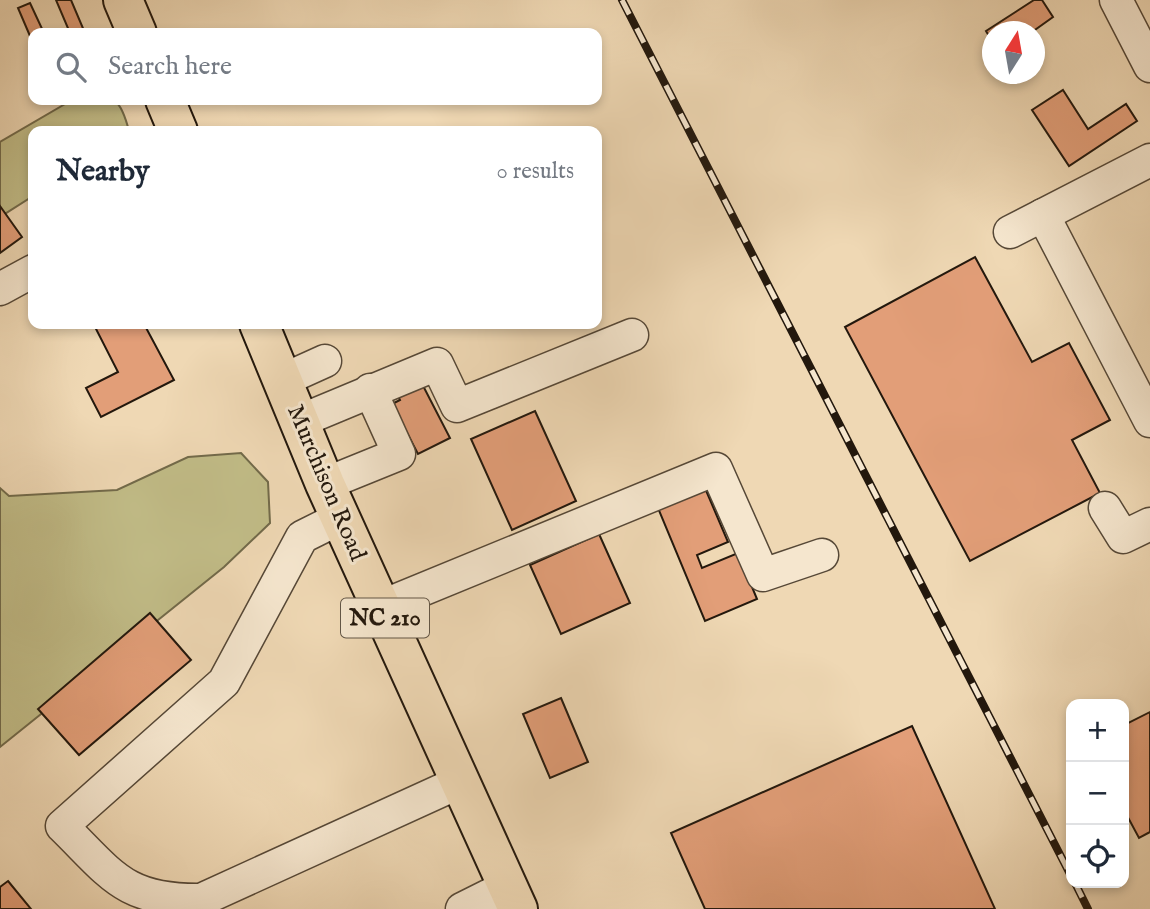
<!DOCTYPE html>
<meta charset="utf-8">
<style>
:root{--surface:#fff;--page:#f6f6f7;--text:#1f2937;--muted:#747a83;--line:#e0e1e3}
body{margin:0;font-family:"IM FELL English",serif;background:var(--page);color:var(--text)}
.controls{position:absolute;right:21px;bottom:21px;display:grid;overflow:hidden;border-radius:14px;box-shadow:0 4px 10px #0003}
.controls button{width:63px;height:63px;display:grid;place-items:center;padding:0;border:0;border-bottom:2px solid var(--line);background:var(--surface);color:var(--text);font:35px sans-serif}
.compass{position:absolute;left:982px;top:21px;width:63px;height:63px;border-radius:50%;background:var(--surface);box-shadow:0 4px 10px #0003;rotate:11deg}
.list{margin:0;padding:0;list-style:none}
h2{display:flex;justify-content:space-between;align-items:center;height:91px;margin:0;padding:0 28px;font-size:30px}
h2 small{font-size:23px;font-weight:400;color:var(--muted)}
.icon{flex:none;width:38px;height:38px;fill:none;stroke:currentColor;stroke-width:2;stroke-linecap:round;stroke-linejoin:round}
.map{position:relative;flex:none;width:1150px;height:909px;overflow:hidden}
.search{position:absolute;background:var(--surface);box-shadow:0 4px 10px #0003;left:28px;top:28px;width:574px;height:77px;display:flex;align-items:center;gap:18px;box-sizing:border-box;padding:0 24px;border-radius:14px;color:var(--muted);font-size:26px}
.panel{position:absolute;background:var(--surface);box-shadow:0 4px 10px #0003;left:28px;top:126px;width:574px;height:203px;border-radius:14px}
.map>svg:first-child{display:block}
.green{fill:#c1bc87;stroke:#726a4a;stroke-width:2}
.building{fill:#e29e78;stroke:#23180d;stroke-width:2}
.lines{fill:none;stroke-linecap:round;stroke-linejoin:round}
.minor-casing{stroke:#564837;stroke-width:35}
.major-casing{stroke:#23180d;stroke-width:42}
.minor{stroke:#f5e6ce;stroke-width:32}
.major{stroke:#efd8b4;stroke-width:38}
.rail-casing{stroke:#23180d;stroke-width:8}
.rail{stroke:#f5e6ce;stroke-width:5;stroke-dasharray:16;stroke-linecap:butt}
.labels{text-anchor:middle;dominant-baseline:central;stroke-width:6;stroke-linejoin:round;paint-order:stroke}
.shield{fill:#f5e6ce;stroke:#625647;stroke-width:2}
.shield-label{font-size:23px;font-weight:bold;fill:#23180d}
.street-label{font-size:24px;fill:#23180d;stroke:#f5e6ce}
</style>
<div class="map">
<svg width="1150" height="909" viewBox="0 0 1150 909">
<rect width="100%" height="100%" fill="#efd8b4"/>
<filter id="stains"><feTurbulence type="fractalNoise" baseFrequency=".00286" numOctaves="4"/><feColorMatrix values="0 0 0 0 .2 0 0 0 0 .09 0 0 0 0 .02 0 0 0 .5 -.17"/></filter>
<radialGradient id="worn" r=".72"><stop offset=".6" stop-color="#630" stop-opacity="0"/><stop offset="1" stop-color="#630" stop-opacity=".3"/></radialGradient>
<g class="green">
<path d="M72,100c40,0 46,-11 57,31h-96v65l-33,21v-75z"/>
<polygon points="241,453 268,482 270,523 224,567 0,747 0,488 9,496 117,490 188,457"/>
</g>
<g class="building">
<polygon points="56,0 71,0 85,33 70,33"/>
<polygon points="1034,0 1042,0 1053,17 1032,32 992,32 992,41 986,31"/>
<polygon points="30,3 44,33 33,33 33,43 18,8"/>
<polygon points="1063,90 1088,129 1126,104 1137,121 1069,166 1032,110"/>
<polygon points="0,206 22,237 0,253"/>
<polygon points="975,257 1032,362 1069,343 1110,420 1072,440 1100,493 970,561 845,327"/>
<polygon points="144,324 174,380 101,417 86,388 118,372 94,325"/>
<polygon points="418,376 450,438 418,454 392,404 400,400 394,388"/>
<polygon points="535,411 576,501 512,530 471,439"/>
<polygon points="705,488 728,542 697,555 702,568 738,553 757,599 705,621 658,508"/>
<polygon points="599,534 630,603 561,634 530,565"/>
<polygon points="150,613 191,660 79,755 38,709"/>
<polygon points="561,698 588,762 550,778 523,714"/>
<polygon points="1150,712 1150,832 1139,838 1124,810 1124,725"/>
<polygon points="912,726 995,909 705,909 671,833"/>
<polygon points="8,881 31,909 0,909 0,887"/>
</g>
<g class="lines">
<g class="minor-casing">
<g id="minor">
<polyline points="1116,0 1150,66"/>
<polyline points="1043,215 1150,421"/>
<polyline points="1010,232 1150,160"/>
<polyline points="0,289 33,271"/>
<polyline points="283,380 325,361"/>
<polyline points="300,421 437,364 457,406 632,335"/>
<polyline points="325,484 399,454 370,390"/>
<polyline points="1105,508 1123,537 1150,524"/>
<path d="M340,518l-38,19 -78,145 -162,144c50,49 62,75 139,74l261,-119"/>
<polyline points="380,607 716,469 763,575 822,555"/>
<polyline points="462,909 508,886"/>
</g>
</g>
<g class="major-casing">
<g id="major">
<polyline points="123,0 137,33"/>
<polyline points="165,100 178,131"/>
<polyline points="259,324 325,484 518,909"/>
</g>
</g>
<use href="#minor" class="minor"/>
<use href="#major" class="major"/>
<g class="rail-casing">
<g id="rail">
<polyline points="622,0 1071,876"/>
<polyline points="1075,883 1088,909"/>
</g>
</g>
<use href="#rail" class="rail"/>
</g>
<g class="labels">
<rect class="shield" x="341" y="598.5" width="88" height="39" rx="5"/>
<g class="shield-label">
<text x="385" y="618">NC 210</text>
</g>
<g class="street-label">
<text transform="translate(326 483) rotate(67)">Murchison Road</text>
</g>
</g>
<rect width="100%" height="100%" filter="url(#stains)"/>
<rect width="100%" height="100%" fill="url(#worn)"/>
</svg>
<div class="controls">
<button>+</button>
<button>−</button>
<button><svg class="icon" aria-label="locate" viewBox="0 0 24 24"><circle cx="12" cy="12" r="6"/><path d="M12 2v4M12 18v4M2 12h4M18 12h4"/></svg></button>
</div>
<svg class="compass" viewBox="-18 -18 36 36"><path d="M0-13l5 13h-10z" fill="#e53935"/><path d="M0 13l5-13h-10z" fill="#747a83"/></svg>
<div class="search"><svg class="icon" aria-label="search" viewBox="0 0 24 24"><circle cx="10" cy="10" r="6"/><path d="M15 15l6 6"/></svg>Search here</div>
<section class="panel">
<h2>Nearby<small>0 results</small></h2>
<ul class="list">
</ul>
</section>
</div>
